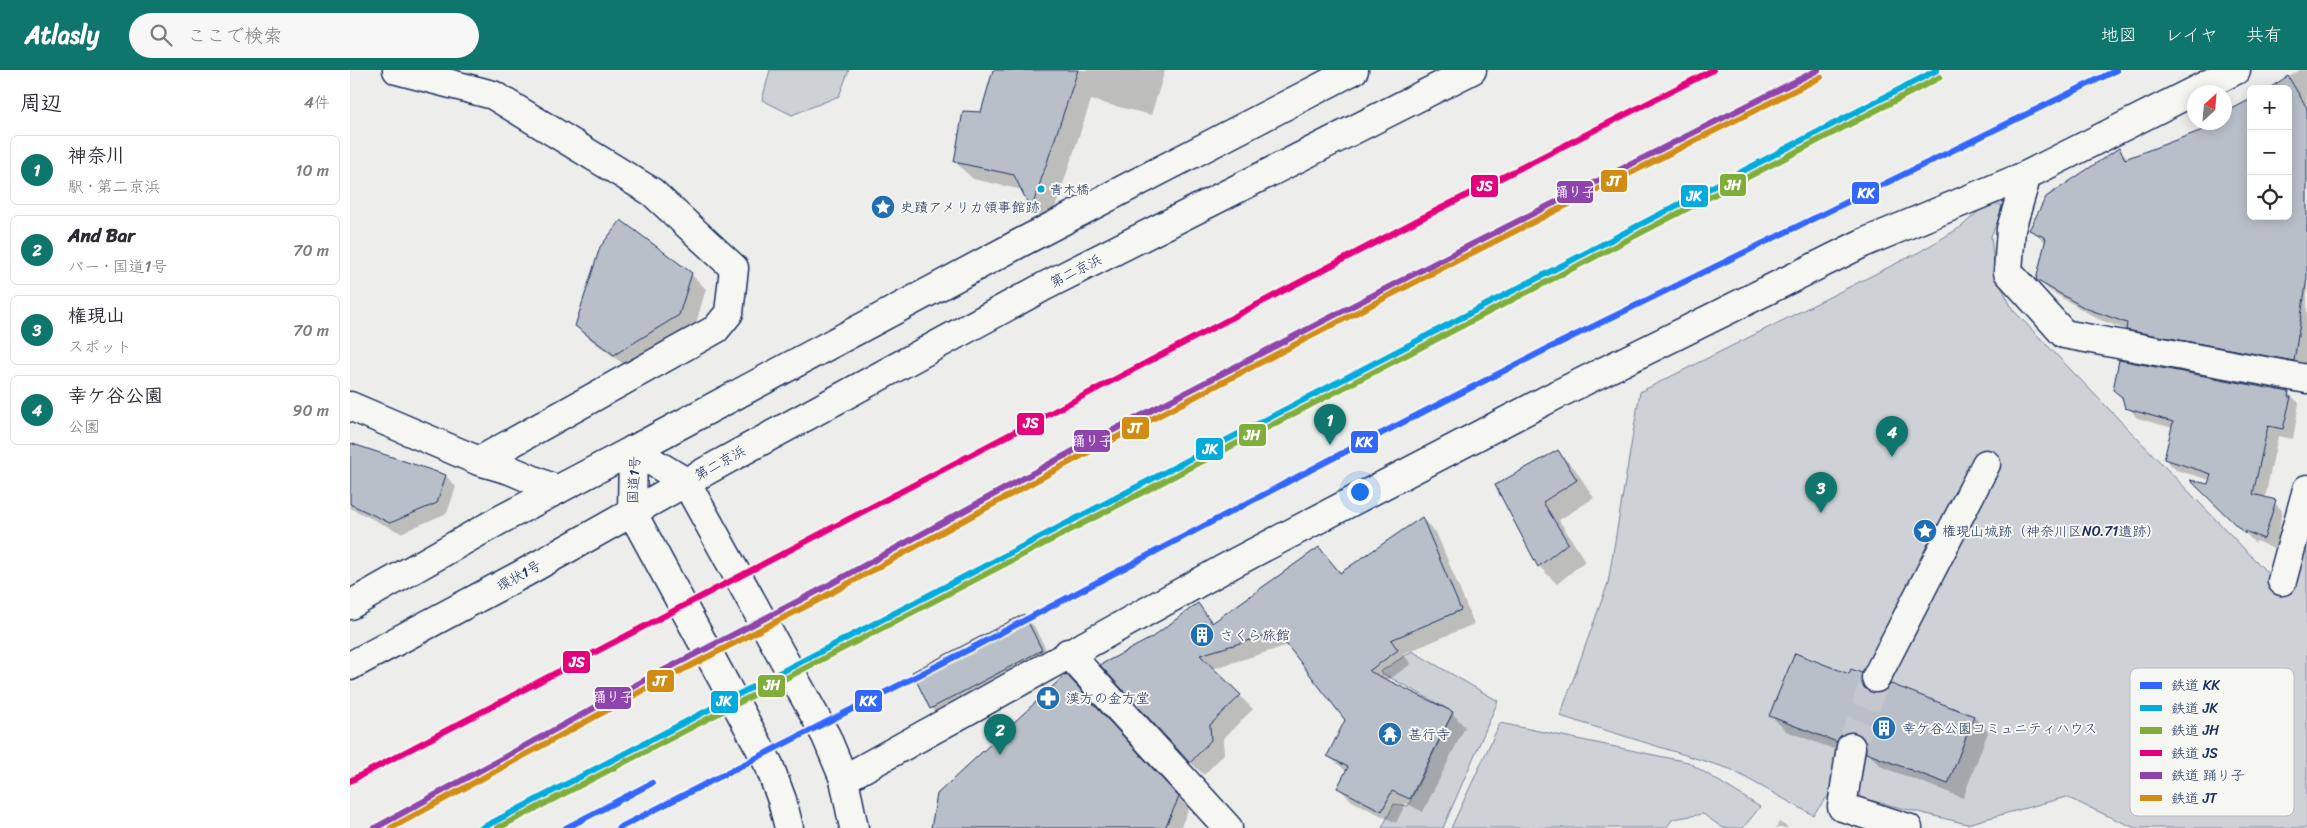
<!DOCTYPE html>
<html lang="ja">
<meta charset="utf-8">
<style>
:root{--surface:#fff;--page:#f7f7f7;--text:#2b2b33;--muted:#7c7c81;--line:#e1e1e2;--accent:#0f766e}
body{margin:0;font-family:Sriracha,"Klee One",sans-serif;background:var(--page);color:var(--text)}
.controls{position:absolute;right:15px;top:15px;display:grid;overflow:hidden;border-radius:8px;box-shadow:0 2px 12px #0003}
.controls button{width:45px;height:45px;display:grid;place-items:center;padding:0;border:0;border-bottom:1px solid var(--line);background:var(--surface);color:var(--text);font:25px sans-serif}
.compass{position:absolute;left:1837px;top:15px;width:45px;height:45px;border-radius:50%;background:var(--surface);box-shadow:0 2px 12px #0003;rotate:26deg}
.you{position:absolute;left:1009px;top:421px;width:18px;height:18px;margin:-12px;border:4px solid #fff;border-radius:50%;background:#1a73e8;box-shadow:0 0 0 8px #1a73e833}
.badge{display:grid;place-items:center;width:32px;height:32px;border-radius:50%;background:var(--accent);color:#fff;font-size:16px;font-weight:700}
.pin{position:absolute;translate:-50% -41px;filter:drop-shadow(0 1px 2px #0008)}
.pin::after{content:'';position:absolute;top:26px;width:18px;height:15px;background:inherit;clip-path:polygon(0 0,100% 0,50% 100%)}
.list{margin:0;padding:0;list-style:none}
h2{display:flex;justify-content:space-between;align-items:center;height:65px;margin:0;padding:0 20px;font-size:21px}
h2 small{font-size:16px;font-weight:400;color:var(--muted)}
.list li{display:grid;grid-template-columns:32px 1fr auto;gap:15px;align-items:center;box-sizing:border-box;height:70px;margin:0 10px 10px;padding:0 10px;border:1px solid var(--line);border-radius:8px}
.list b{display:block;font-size:19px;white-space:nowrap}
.list p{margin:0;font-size:16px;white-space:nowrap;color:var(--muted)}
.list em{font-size:16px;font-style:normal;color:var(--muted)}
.icon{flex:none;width:28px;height:28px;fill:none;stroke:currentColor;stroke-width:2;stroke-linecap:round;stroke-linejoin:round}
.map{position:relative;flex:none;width:1957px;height:758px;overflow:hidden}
header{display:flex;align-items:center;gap:30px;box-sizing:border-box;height:70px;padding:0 25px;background:var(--accent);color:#fff}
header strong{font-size:24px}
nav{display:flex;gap:28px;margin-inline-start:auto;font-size:18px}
.search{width:350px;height:45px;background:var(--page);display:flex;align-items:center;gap:12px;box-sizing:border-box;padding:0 18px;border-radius:28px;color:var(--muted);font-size:19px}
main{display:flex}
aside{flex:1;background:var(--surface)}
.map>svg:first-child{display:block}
.green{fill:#ced2d7;stroke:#74809a}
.shadow{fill:#0003}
.building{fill:#b9bfc8;stroke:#1b2f5e}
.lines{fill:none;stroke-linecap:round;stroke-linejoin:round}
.minor-tunnel{stroke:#c3c8d0;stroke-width:28;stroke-dasharray:28 14;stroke-linecap:butt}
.minor-casing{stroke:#1b2f5e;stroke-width:31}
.primary-casing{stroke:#1b2f5e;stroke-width:31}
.trunk-casing{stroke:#1b2f5e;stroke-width:31}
.minor{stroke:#f6f6f2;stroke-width:28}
.primary{stroke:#f6f6f2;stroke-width:28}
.trunk{stroke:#f6f6f2;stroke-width:28}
.rail-1-casing{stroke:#f6f6f2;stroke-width:10}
.rail-2-casing{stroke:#f6f6f2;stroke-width:10}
.rail-3-casing{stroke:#f6f6f2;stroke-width:10}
.rail-4-casing{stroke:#f6f6f2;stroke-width:10}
.rail-5-casing{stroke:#f6f6f2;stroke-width:10}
.rail-6-casing{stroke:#f6f6f2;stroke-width:10}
.rail-1{stroke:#36f;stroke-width:6}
.rail-2{stroke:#01abde;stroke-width:6}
.rail-3{stroke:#81ad3b;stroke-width:6}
.rail-4{stroke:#e5007d;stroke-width:6}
.rail-5{stroke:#8e44ad;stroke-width:6}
.rail-6{stroke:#d18d13;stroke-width:6}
.bus-dot{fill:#00a9ce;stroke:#f6f6f2;stroke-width:2}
.labels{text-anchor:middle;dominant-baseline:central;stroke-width:4;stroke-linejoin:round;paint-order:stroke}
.bus-label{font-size:13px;fill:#1b2f5e;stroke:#f6f6f2;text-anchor:start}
.poi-label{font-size:14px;fill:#1b2f5e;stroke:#f6f6f2;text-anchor:start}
.street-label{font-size:14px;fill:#1b2f5e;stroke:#f6f6f2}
.key{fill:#f6f6f2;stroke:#b4bac6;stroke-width:1}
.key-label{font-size:14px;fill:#1b2f5e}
.line-badge{stroke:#f6f6f2;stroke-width:2}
.badge-label{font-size:14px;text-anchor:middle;font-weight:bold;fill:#fff}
</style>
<header>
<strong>Atlasly</strong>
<div class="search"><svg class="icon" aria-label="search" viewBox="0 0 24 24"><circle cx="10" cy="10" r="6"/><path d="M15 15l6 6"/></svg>ここで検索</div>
<nav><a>地図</a><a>レイヤ</a><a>共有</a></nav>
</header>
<main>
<aside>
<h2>周辺<small>4件</small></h2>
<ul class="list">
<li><span class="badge">1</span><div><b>神奈川</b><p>駅 · 第二京浜</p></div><em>10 m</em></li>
<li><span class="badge">2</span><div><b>And Bar</b><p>バー · 国道1号</p></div><em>70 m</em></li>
<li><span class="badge">3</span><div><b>権現山</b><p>スポット</p></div><em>70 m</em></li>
<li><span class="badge">4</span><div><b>幸ケ谷公園</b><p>公園</p></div><em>90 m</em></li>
</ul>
</aside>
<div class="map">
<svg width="1957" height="758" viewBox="0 0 1957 758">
<rect width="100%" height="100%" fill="#edeeec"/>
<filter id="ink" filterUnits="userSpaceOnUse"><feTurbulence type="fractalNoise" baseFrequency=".02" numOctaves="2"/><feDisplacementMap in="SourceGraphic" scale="10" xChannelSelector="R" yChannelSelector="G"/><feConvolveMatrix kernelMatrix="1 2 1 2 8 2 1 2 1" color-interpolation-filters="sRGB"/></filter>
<g filter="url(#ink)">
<g class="green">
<polygon points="420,0 499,0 489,26 442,45 412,30"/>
<polygon points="1641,130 1654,137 1641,166 1645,204 1663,240 1935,521 1957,451 1957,758 1785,758 1716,727 1617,754 1482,721 1463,745 1380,699 1210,646 1258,513 1290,322 1571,181 1611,157"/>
<polygon points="1062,581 1148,631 1093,758 1032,758 1044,734 1058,736 1103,642 1030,602"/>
<polygon points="1150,653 1338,692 1410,737 1393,758 1373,758 1353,744 1323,749 1316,758 1101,758"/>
</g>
<g class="shadow">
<polygon points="644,0 815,0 801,45 741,30 699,156 682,139 673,120 623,109 605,92 632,43"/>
<polygon points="1950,0 1957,0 1957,287 1955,301 1788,270 1777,260 1748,249 1699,220 1687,209 1696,173 1681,159 1769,79 1779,89 1901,146 1938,146 1938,19 1920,19"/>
<polygon points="341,204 356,219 344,260 280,299 241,270 226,255"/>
<polygon points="1764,319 1938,323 1949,333 1943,369 1928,366 1915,428 1921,430 1932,440 1926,480 1906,471 1905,473 1844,412 1858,416 1860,410 1826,400 1815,389 1823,358 1787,348"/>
<polygon points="6,377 96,406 106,417 97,443 51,463 0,438 0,387"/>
<polygon points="1207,381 1225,399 1244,428 1209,450 1235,491 1207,514 1189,496 1147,415"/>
<polygon points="1072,449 1086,462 1124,554 1053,584 1061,594 1037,611 1102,643 1115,657 1073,742 1056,733 1046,753 1002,731 988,717 997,702 979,686 997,650 939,575 862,599 903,639 873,669 874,684 854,705 840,692 802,569 848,535 864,553 969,478 991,503"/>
<polygon points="673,546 684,556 702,591 592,648 581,638"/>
<polygon points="1511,604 1526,619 1526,625 1624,647 1638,662 1613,728 1532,697 1517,682 1517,676 1510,677 1502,686 1436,661 1421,646 1500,606"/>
<polygon points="727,616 839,739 830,758 583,758"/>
<polygon points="1429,752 1439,758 1426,758"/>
</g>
<g class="building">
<polygon points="643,0 728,0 681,140 664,105 604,92 613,41 631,42"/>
<polygon points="1938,6 1957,38 1957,208 1944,291 1776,260 1777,253 1735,238 1686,210 1696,168 1679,160 1696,127 1769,78 1775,89 1874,52 1874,43 1901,29 1901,146 1938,146 1938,19 1918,19"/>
<polygon points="271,150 342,203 329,245 264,285 225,256 250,177"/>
<polygon points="1769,290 1939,322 1938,327 1941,327 1933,359 1918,356 1903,424 1926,430 1914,469 1895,461 1895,464 1840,410 1858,414 1861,404 1814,389 1823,352 1775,338 1772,327 1763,320"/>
<polygon points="0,373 96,405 87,433 40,453 0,434"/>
<polygon points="1208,380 1227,410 1193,432 1218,473 1188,497 1145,415"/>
<polygon points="1072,447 1111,540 1041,570 1048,580 1019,601 1103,642 1060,729 1042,721 1032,741 987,718 998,697 977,686 995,650 927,562 850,585 891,625 860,655 861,670 840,693 750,595 801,568 848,533 862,553 969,477 990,503"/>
<polygon points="674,544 692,580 580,639 562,602"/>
<polygon points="1445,583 1499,604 1501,599 1512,603 1513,616 1519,622 1527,624 1534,621 1541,614 1624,646 1598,714 1516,683 1515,671 1511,665 1504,662 1495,663 1487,672 1419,646"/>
<polygon points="716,604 829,727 815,758 581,758 587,724"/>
</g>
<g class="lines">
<polyline class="minor-tunnel" points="1501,677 1526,608"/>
<g class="minor-casing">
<g id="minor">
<polyline points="47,0 143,25 302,122 384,198 379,243 366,259 129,391"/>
<polyline points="1677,105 1661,159 1658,202 1714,264 1957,309"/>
<polyline points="0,336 129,391 160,400 207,420"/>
<polyline points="1932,511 1957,419"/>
<polyline points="718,583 878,758"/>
<polyline points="1526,608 1636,394"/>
<polyline points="1501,677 1492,737 1558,758"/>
<polyline points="494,709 886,492 1206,325 1513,173 1677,105 1886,0"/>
</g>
</g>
<g class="primary-casing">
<g id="primary">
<polyline points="0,535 148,451 283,380"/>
<polyline points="0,596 176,502 336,412"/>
</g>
</g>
<g class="trunk-casing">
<g id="trunk">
<polyline points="283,380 670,173 1004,0"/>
<polyline points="283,380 336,412 476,666 494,709 504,758"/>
<polyline points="283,380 282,442 419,695 432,730 439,758"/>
<polyline points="336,412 695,216 1122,0"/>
</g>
</g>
<use href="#minor" class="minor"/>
<use href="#primary" class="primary"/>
<use href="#trunk" class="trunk"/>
<g class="rail-1-casing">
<g id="rail-1">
<polyline points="216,758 302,713"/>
<polyline points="269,758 622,578 987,386 1195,280 1767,0"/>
</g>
</g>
<g class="rail-2-casing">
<polyline id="rail-2" points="132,758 1587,0"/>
</g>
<g class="rail-3-casing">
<polyline id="rail-3" points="148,758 1590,7"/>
</g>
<g class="rail-4-casing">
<polyline id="rail-4" points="0,711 1070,149 1363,0"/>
</g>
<g class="rail-5-casing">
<polyline id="rail-5" points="25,758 299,608 466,522 725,380 1091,190 1468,0"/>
</g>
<g class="rail-6-casing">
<polyline id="rail-6" points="41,758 303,615 470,529 729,387 1094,197 1471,7"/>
</g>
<use href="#rail-1" class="rail-1"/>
<use href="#rail-2" class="rail-2"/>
<use href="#rail-3" class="rail-3"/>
<use href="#rail-4" class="rail-4"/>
<use href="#rail-5" class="rail-5"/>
<use href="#rail-6" class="rail-6"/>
</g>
</g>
<defs>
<g id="sight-disc" transform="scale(1.25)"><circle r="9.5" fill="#1f6fb2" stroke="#f6f6f2"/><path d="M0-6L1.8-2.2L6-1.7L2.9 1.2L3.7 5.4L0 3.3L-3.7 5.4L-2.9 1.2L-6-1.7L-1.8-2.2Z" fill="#fff"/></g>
<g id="building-disc" transform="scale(1.25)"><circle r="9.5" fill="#1f6fb2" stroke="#f6f6f2"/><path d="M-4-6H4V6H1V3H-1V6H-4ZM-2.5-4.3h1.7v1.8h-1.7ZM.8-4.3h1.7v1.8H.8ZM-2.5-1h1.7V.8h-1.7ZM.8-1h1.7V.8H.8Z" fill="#fff"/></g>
<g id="pharmacy-disc" transform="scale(1.25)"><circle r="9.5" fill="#1f6fb2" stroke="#f6f6f2"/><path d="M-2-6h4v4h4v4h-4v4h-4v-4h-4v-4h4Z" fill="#fff"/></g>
<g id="temple-disc" transform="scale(1.25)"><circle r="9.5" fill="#1f6fb2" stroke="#f6f6f2"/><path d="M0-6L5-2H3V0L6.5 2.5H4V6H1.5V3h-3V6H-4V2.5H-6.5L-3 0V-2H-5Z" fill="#fff"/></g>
</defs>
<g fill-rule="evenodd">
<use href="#sight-disc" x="533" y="137"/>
<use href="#sight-disc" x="1575" y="461"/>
<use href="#building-disc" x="852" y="565"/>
<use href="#pharmacy-disc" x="698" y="628"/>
<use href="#building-disc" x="1534" y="658"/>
<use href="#temple-disc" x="1040" y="664"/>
</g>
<circle class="bus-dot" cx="691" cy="119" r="4.5"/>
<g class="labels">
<g class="bus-label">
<text x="700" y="119">青木橋</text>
</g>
<g class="poi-label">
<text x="550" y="137">史蹟アメリカ領事館跡</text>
<text x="1592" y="461">権現山城跡（神奈川区NO.71遺跡）</text>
<text x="870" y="565">さくら旅館</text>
<text x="716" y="628">漢方の金方堂</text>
<text x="1552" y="658">幸ケ谷公園コミュニティハウス</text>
<text x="1058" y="664">甚行寺</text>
</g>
<g class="street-label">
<text transform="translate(726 201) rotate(-27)">第二京浜</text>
<text transform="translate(370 393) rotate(-29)">第二京浜</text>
<text transform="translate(284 410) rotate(-87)">国道1号</text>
<text transform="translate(169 506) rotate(-29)">環状1号</text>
</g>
</g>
<rect x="1780" y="598" width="164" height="148" rx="8" class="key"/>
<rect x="1790" y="612" width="22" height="7" fill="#36f"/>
<rect x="1790" y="635" width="22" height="6" fill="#01abde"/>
<rect x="1790" y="657" width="22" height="7" fill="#81ad3b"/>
<rect x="1790" y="680" width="22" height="6" fill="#e5007d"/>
<rect x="1790" y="702" width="22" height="7" fill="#8e44ad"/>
<rect x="1790" y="725" width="22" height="6" fill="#d18d13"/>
<g class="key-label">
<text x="1821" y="620">鉄道 KK</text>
<text x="1821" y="643">鉄道 JK</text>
<text x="1821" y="665">鉄道 JH</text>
<text x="1821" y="688">鉄道 JS</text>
<text x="1821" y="710">鉄道 踊り子</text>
<text x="1821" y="733">鉄道 JT</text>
</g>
<g class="line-badge">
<rect x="1250" y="99" width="28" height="24" rx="5" fill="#d18d13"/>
<rect x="1369" y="103" width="28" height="24" rx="5" fill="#81ad3b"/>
<rect x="1120" y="104" width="29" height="24" rx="5" fill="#e5007d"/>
<rect x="1206" y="110" width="38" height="24" rx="5" fill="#8e44ad"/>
<rect x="1501" y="111" width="29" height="24" rx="5" fill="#36f"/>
<rect x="1330" y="114" width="29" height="24" rx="5" fill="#01abde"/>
<rect x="666" y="342" width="29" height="24" rx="5" fill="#e5007d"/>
<rect x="771" y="346" width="29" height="24" rx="5" fill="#d18d13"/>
<rect x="888" y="353" width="29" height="24" rx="5" fill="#81ad3b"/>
<rect x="723" y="359" width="38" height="24" rx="5" fill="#8e44ad"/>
<rect x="1000" y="360" width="29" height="24" rx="5" fill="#36f"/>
<rect x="845" y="367" width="29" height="24" rx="5" fill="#01abde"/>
<rect x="212" y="580" width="29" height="24" rx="5" fill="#e5007d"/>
<rect x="296" y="599" width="29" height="24" rx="5" fill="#d18d13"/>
<rect x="407" y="604" width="29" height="24" rx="5" fill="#81ad3b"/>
<rect x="244" y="616" width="38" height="24" rx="5" fill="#8e44ad"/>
<rect x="504" y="619" width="29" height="24" rx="5" fill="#36f"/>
<rect x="360" y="620" width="29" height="24" rx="5" fill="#01abde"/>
</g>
<g class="badge-label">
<text x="1264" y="116">JT</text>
<text x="1383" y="120">JH</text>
<text x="1135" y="121">JS</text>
<text x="1225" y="127">踊り子</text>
<text x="1516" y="128">KK</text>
<text x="1344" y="131">JK</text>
<text x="681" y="358">JS</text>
<text x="785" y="363">JT</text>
<text x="902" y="370">JH</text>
<text x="742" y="376">踊り子</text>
<text x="1014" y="377">KK</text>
<text x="860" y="384">JK</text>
<text x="227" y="597">JS</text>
<text x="310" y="616">JT</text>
<text x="422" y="620">JH</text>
<text x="263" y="632">踊り子</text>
<text x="518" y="636">KK</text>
<text x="374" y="636">JK</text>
</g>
</svg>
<div class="controls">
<button>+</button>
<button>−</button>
<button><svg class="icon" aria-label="locate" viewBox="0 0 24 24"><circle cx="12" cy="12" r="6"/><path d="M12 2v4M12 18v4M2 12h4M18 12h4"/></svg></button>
</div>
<svg class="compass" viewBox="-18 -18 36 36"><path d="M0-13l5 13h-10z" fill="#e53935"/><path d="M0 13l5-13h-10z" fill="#7c7c81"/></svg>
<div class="you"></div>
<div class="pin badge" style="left:980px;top:375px">1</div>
<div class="pin badge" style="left:650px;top:685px">2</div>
<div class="pin badge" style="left:1471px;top:443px">3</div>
<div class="pin badge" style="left:1542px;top:387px">4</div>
</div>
</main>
